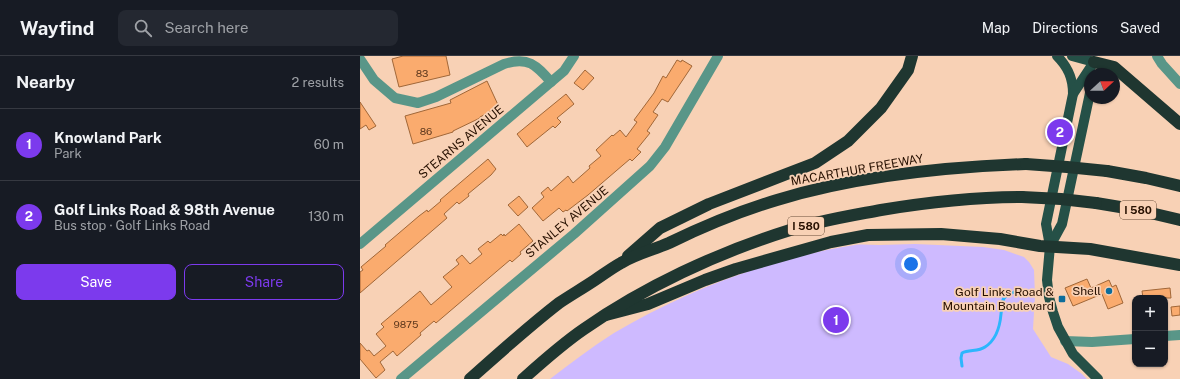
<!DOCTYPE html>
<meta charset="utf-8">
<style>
:root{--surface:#171b24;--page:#242831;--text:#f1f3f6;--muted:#9ea1a6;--line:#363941;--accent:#7c3aed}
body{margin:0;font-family:"Public Sans",sans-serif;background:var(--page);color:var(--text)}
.controls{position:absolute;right:12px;bottom:12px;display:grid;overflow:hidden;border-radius:8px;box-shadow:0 1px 3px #0004}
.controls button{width:36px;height:36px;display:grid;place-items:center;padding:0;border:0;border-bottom:1px solid var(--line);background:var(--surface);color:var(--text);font:20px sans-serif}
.compass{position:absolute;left:724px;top:12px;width:36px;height:36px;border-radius:50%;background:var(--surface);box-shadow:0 1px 3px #0004;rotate:69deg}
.you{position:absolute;left:551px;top:208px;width:14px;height:14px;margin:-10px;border:3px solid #fff;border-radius:50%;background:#1a73e8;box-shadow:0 0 0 6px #1a73e833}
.badge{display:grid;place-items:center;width:26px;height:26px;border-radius:50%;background:var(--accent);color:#fff;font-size:13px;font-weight:700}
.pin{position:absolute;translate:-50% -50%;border:2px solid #fff;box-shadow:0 1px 4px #0006}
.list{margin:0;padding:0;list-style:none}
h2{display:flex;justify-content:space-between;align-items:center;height:52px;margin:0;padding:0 16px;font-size:17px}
h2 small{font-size:13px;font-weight:400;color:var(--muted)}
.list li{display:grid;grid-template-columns:26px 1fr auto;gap:12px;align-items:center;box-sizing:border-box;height:72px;padding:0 16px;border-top:1px solid var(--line)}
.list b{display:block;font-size:15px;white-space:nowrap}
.list p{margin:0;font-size:13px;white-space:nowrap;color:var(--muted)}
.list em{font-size:13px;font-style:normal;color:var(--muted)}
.actions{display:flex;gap:8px;padding:12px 16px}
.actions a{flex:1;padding:9px 0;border:1px solid var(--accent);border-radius:8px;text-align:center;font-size:14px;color:var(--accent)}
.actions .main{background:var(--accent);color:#fff}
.icon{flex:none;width:22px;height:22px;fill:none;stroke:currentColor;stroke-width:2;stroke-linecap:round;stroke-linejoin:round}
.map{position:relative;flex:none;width:820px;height:323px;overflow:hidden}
header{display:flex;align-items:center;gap:24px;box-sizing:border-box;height:56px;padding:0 20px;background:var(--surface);border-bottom:1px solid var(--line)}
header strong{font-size:19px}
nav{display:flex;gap:22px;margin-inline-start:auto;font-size:14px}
.search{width:280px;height:36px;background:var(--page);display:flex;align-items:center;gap:10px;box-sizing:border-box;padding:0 14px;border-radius:8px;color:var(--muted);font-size:15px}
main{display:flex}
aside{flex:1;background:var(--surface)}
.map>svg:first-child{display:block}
.green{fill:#cebaff}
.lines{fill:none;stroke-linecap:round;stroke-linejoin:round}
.stream{stroke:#2db6fd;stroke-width:3}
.building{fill:#faab6e;stroke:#a16738}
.minor{stroke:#599688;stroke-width:10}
.major{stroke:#255047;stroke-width:10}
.highway{stroke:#1f3630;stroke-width:12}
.highway-bridge{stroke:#1f3630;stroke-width:12}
.poi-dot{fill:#0d6d9b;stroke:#f8d1b5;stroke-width:1.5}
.labels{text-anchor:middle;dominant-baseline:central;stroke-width:3.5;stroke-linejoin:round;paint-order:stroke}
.number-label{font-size:10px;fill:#5c371c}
.shield{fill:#f8d1b5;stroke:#664a36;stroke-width:1}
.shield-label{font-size:11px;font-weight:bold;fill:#271000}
.street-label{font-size:12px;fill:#271000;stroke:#f8d1b5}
.poi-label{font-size:12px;fill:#271000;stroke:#f8d1b5;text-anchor:end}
</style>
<header>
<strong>Wayfind</strong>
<div class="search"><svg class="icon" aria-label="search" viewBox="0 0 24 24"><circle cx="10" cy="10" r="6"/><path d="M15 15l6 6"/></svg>Search here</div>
<nav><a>Map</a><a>Directions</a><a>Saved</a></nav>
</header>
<main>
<aside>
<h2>Nearby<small>2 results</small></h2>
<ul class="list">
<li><span class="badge">1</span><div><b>Knowland Park</b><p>Park</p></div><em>60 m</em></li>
<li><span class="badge">2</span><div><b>Golf Links Road &amp; 98th Avenue</b><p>Bus stop · Golf Links Road</p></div><em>130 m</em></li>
</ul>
<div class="actions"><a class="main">Save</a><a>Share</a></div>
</aside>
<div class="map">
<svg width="820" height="323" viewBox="0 0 820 323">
<rect width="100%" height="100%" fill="#f8d1b5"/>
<path class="green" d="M555,188l68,3 21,3 20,7 5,5 5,8 1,26 -2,33 18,28 17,7 14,10 5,5h-537c21,-16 42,-32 64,-46 73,-43 157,-75 241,-88 7,-1 16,0 24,0 12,0 24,-1 36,-1z"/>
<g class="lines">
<path class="stream" d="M602,310l-1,-8 1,-5c7,-4 16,-1 23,-6 11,-7 15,-21 16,-33 1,-6 -1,-13 5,-18 3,-3 10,-4 14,-6"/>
</g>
<g class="building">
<polygon points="43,0 86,0 90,19 39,31 32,3"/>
<polygon points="317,4 321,6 322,4 332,10 308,46 302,43 293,56 298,59 287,75 290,77 277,93 281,96 272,105 270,103 228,139 207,155 206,154 203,156 199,152 183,165 172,152 184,141 181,137 188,131 191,135 208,120 213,127 230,112 229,110 241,100 236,94 252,79 253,80 260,74 266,81 277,66 274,64 294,37 303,20 306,22"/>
<polygon points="225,14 234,22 223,34 214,27"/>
<polygon points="127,25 139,51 120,61 120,62 93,75 93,76 53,88 45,60 91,47 90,44"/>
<polygon points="206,38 214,48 197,62 201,66 195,72 193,70 167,91 157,78"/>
<polygon points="0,46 16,70 9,74 6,69 0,73"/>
<polygon points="128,103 136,113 131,119 108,138 109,140 99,148 97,146 84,158 87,162 0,237 0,216 3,214 1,211 26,190 25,189 59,160 67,154 68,156 81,145 80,144"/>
<polygon points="159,140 168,151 158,160 148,149"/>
<polygon points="159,168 173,185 160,196 161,198 152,206 150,204 76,267 74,265 60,277 61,279 37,300 33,295 20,306 25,314 16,322 0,303 0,287 7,295 9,294 14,300 26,290 16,278 24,271 21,268 60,235 71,249 92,231 83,221 99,208 96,204 102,199 110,208 122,198 118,193 128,185 130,187 141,178 143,180 144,178 145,180"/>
<polygon points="727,223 731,232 749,224 752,231 756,229 763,247 748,253 742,238 713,250 705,232"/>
<polygon points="810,232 811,242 783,242 782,235"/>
<polygon points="820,250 820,259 812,260 811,251"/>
</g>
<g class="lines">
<g class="minor">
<polyline points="797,0 802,8 820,28"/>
<path d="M0,3l14,21 21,18 23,5 18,-6 68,-33c24,-8 32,1 47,18"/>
<polyline points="0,188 191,26 204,15 214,0"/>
<polyline points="805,280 820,279"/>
<polyline points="705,285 732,286 775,283"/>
<polyline points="41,323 214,178 290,110 305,91 358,0"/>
</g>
<g class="major">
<path d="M697,0c11,11 16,22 16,38"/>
<polyline points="712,0 734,6"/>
<polyline points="734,6 713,38 686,168 690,190 687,224 689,241 693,256 698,271 713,298 738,323"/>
<polyline points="690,190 702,168 730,37"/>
</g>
<g class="highway">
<polyline points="734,6 754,11 820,68"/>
<polyline points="747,115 786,122 820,130"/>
<polyline points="736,147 778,154 820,164"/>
<polyline points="268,200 300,172 349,148 455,107 488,85 521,52 548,14 552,0"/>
<polyline points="246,259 288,248 345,224 376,213 471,186 508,179 581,178 640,183 680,190 730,193 820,209"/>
<path d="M110,323c29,-26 58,-52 89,-76 12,-8 24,-15 36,-23 9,-6 17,-12 26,-17 15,-9 32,-13 48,-20 35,-17 71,-32 108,-43 78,-24 168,-33 249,-36"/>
<path d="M163,323c19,-17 39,-35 61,-50 60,-42 133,-76 203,-98 30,-10 62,-15 94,-21 48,-8 93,-13 141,-13"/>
</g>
<g class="highway-bridge">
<polyline points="666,108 707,111 747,115"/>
<polyline points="662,141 701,143 736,147"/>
</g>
</g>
<g class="poi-dot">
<circle cx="749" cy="235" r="4"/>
<rect x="698" y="239" width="8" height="8" rx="2"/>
</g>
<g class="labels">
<g class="number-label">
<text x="62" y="17">83</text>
<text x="66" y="75">86</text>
<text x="46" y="268">9875</text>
</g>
<g class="shield">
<rect x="760" y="145" width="36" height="18" rx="3"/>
<rect x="428" y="161" width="36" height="18" rx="3"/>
</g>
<g class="shield-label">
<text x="778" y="154">I 580</text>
<text x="446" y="170">I 580</text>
</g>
<g class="street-label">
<text transform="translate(101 86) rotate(-40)">STEARNS AVENUE</text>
<text transform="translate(497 114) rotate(-10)">MACARTHUR FREEWAY</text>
<text transform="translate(207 166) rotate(-40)">STANLEY AVENUE</text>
</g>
<g class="poi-label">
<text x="741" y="235">Shell</text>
<text x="694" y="236">Golf Links Road &amp;<tspan x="694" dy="14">Mountain Boulevard</tspan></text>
</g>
</g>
</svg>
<div class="controls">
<button>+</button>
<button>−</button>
</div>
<svg class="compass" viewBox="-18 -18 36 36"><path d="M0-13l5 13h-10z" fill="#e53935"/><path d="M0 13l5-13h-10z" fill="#9ea1a6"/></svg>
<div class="you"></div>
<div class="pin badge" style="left:476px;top:264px">1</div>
<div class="pin badge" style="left:700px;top:76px">2</div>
</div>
</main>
